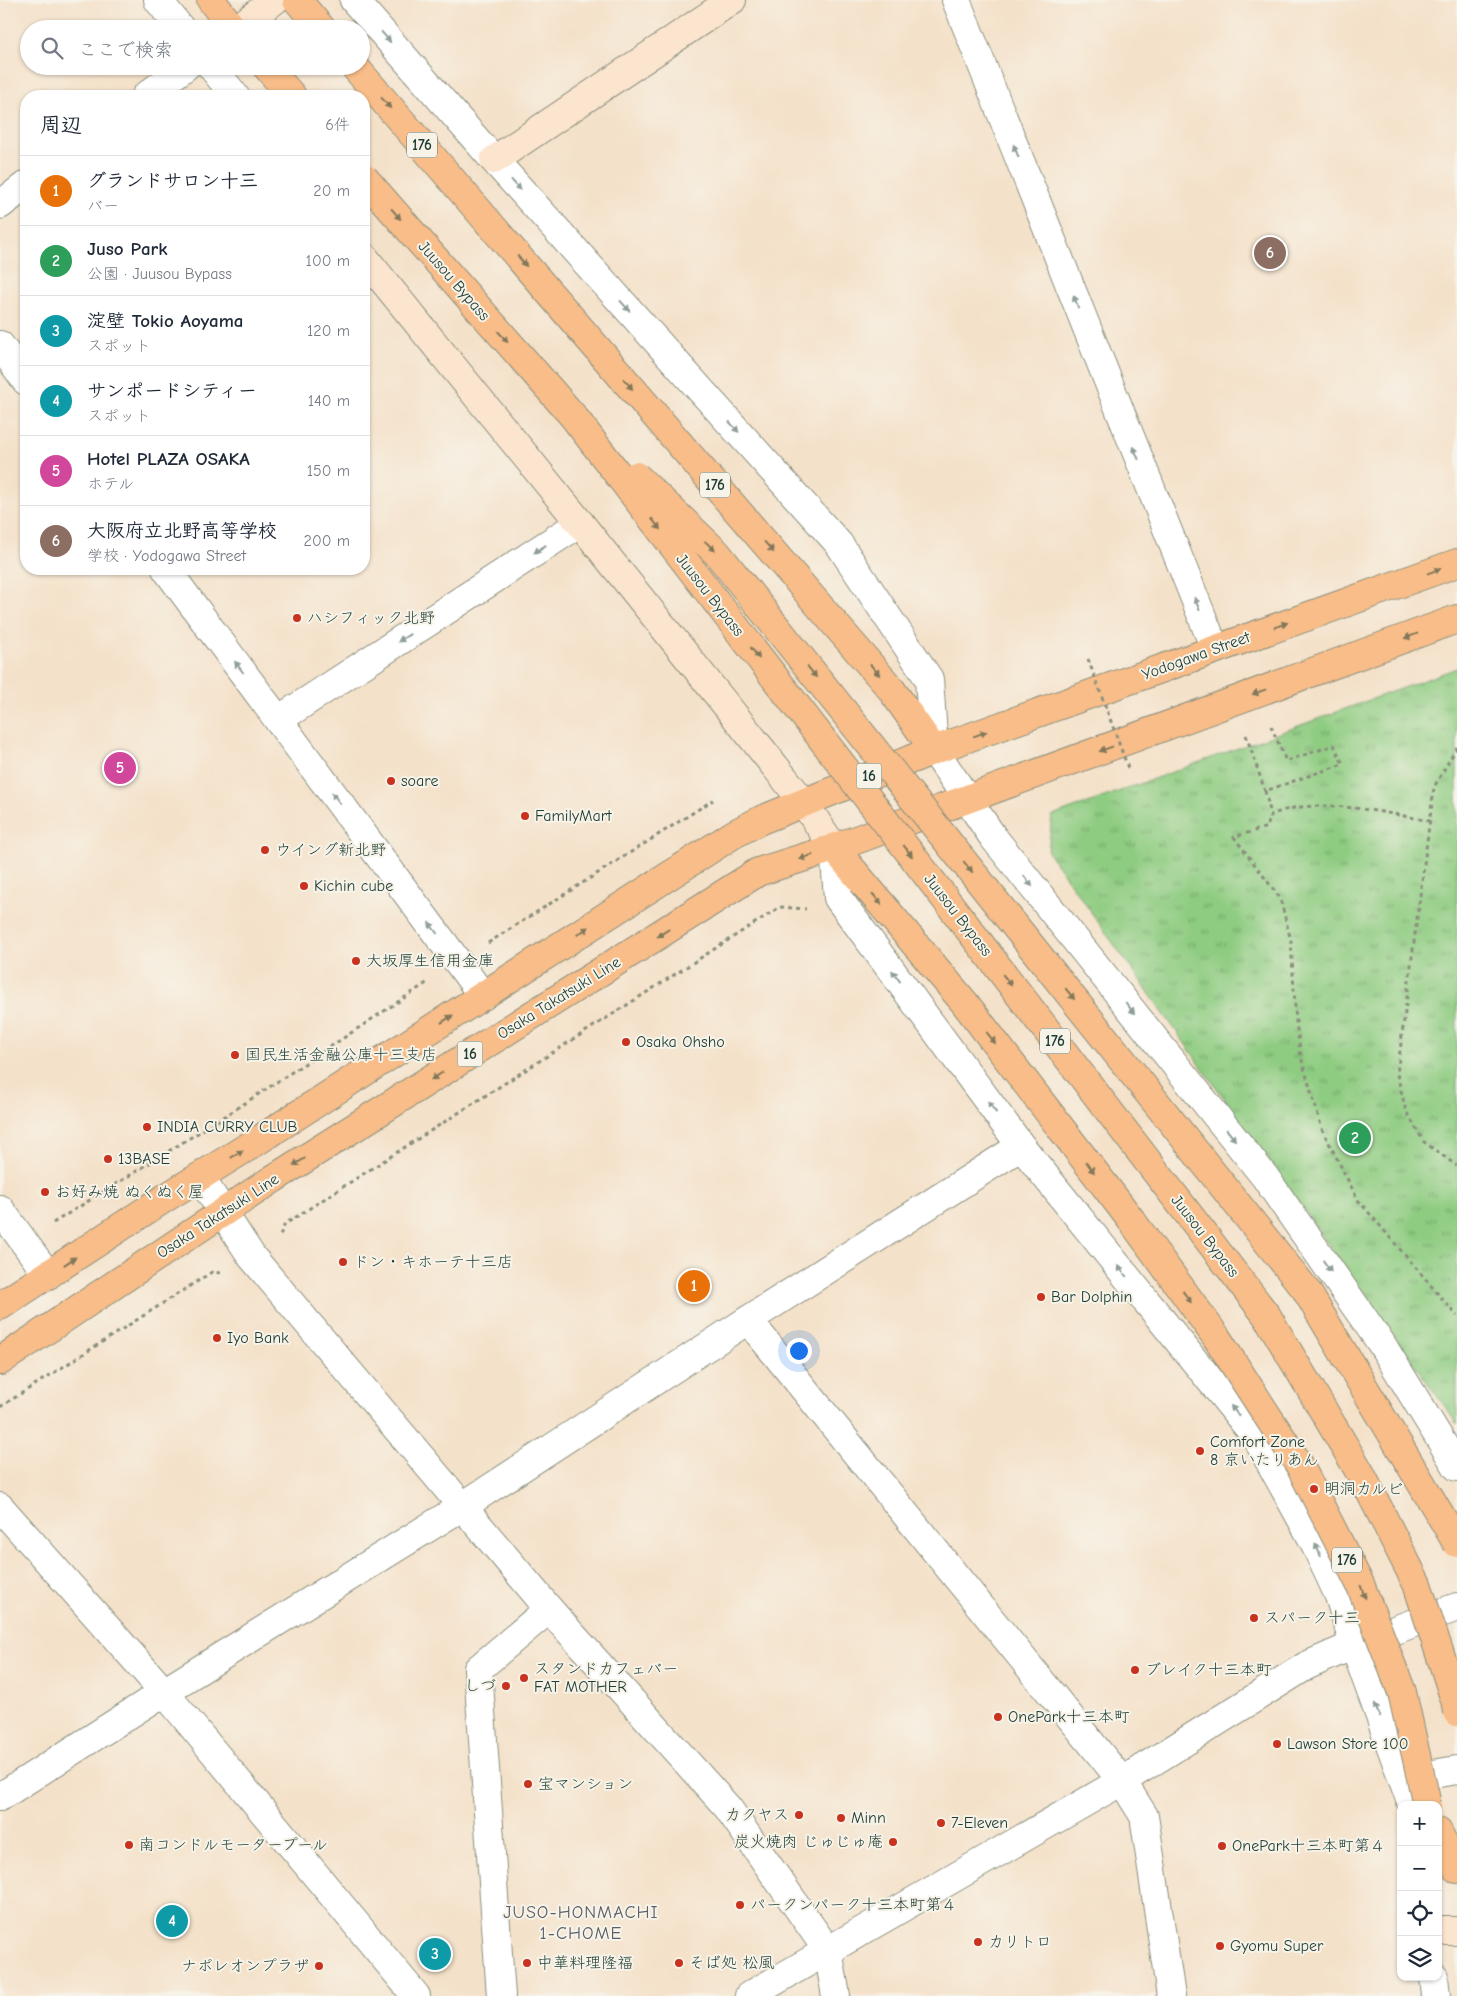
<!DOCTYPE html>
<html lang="ja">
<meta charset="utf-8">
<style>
:root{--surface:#fff;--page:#f6f6f7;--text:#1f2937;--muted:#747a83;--line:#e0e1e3;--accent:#7c3aed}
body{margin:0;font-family:"Comic Neue","Klee One",sans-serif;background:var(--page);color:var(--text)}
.controls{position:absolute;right:15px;bottom:15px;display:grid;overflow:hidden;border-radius:10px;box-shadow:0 1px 4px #0004}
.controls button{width:45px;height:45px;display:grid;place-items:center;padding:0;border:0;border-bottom:1px solid var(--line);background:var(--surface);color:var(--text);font:25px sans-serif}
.you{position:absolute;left:798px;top:1350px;width:18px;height:18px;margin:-12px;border:4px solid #fff;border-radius:50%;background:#1a73e8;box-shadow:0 0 0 8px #1a73e833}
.badge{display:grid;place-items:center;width:32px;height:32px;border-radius:50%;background:var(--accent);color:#fff;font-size:16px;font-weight:700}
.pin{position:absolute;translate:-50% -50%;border:2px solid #fff;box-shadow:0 1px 5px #0006}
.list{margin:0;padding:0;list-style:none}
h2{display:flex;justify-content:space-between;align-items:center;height:65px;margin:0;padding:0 20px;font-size:21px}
h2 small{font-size:16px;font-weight:400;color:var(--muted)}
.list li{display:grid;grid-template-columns:32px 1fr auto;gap:15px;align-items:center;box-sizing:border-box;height:70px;padding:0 20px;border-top:1px solid var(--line)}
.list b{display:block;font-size:19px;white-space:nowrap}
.list p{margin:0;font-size:16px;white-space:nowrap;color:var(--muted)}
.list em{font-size:16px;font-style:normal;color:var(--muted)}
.icon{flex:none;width:28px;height:28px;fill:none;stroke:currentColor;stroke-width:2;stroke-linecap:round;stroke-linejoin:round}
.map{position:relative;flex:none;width:1457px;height:1996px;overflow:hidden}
.search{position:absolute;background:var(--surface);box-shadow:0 1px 4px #0004;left:20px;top:20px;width:350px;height:55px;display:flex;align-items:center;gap:12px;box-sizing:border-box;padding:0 18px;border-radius:28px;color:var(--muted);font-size:19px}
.panel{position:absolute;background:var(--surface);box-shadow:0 1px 4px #0004;left:20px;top:90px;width:350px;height:485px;border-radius:20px}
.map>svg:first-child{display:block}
.park{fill:url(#park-tufts);stroke:#56845a}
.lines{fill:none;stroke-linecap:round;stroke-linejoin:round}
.street-casing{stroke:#8a8f7e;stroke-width:30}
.secondary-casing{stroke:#8a8f7e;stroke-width:30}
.primary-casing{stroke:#8a8f7e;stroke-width:30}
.highway-casing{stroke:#8a8f7e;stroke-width:30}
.path{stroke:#8a8f7e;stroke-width:3;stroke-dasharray:4 4;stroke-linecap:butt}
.street{stroke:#fff;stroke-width:28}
.secondary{stroke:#fce5cf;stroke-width:28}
.primary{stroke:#f8bd88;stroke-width:28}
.highway{stroke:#f8bd88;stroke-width:28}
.highway-bridge-casing{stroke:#8a8f7e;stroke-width:30;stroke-linecap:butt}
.path-bridge{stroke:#8a8f7e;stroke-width:3;stroke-dasharray:4 4;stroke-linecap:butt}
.highway-bridge{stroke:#f8bd88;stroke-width:28}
.oneway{fill:#8f9e9a}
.oneway2{fill:#81775a}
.poi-dot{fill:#c8321e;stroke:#f7f3e8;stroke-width:2}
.labels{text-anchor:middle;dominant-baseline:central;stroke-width:4;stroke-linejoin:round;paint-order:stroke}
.shield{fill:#f7f3e8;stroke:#60746a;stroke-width:1}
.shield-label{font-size:15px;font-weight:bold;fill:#1f3d34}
.street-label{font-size:16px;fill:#1f3d34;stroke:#f7f3e8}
.poi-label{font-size:16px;fill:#1f3d34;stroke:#f7f3e8;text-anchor:start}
.neighbourhood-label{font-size:18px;letter-spacing:1px;fill:#5c5f69;stroke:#f7f3e8}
</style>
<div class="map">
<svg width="1457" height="1996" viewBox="0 0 1457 1996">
<defs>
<pattern id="park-tufts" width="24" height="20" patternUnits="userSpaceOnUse" patternTransform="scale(1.25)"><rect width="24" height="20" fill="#8ecc81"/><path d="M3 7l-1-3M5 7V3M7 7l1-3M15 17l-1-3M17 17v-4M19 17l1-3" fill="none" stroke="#73a76a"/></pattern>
</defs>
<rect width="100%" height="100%" fill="#f7f3e8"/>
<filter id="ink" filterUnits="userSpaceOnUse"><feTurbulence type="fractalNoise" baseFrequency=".02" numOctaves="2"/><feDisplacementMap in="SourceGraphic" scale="10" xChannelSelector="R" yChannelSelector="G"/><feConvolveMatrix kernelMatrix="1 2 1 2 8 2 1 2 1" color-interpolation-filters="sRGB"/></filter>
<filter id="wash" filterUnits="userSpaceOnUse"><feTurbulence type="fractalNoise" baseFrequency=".0096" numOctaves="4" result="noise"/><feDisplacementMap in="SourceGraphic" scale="20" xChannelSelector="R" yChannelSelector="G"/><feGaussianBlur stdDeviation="1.12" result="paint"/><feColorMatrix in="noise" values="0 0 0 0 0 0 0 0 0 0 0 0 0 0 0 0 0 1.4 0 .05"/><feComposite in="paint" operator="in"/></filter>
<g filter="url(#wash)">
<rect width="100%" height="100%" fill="#f4e1c9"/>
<polygon class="park" points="1457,668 1457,1424 1048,852 1052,816"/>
</g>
<g filter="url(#ink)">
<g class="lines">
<g class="street-casing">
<g id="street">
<polyline points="158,0 181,29"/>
<polyline points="354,0 494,160 839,544 929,679 934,750 993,837 1265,1177 1381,1343 1457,1467"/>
<polyline points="956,0 1215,649"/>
<polyline points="211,66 235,96"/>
<polyline points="146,96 186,66"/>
<polyline points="0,205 26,185"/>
<polyline points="0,345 26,381"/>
<polyline points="166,569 483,996"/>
<polyline points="278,720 580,523"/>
<polyline points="834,848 838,898 1021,1146 1256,1437 1313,1540 1339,1596 1354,1645 1412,1805"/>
<polyline points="200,1177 252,1257 549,1609 728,1808 828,1951 836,1996"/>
<polyline points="0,1209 48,1275"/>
<polyline points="748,1320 1122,1781 1144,1816 1171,1996"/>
<polyline points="0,1507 164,1692 416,1996"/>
<polyline points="1403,1779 1457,1770"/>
<polyline points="0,1797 164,1692 463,1506 748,1320 1021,1146"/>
<polyline points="1434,1977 1436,1996"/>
<polyline points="501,1996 478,1669 549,1609"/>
<polyline points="749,1996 1122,1781 1306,1666 1354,1645 1457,1607"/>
</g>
</g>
<g class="secondary-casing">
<g id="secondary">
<polyline points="236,29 275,0"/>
<polyline points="494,160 732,0"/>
<polyline points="364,257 580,523 766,755 804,803 834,848"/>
<polyline points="1438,1931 1457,1931"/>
</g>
</g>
<g class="primary-casing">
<g id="primary">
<polyline points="0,1306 165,1198 251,1145 734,834 761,820 934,750 1457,563"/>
<polyline points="0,1361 273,1179 758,872 834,848 1457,619"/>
</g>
</g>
<g class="highway-casing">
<g id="highway">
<polyline points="211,0 233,29"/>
<polyline points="297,0 322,29"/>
<polyline points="266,66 292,96"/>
<polyline points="490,224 891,689 934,750"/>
<polyline points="834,848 964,1002 1132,1221 1217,1338"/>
<polyline points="1438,1832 1457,1869"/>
</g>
</g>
<g class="path">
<polyline points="1271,726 1286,761 1334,745 1343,764 1265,791 1271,815"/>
<polyline points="1246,735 1265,791"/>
<polyline points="1457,747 1434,787 1397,1074 1406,1111 1424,1142 1457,1166"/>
<path d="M1430,821c-45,-8 -116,-26 -159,-6l-4,12 -33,10 46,61 11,43 5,81 5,35 21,72 36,71 99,116"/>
<polyline points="488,943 713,800"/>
<polyline points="53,1223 230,1113 428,982"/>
<polyline points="280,1235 285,1224 780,907 806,909"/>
<polyline points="0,1407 212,1272 220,1273"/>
</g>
<use href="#street" class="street"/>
<use href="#secondary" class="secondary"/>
<use href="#primary" class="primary"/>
<use href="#highway" class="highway"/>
<g class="highway-bridge-casing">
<g id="highway-bridge">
<polyline points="354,66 490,224"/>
<polyline points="364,178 573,416 1267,1316 1361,1474 1417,1584 1455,1700 1457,1712"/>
<polyline points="636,476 717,553 1306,1290 1457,1543"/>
<polyline points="1217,1338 1300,1466 1360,1584 1402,1692 1427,1805"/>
</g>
</g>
<polyline class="path-bridge" points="1088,659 1128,768"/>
<use href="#highway-bridge" class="highway-bridge"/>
</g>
<defs><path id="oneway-solid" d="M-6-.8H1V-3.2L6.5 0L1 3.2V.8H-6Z" transform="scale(1.25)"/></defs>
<g class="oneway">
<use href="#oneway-solid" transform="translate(386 37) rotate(49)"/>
<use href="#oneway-solid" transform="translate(1016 151) rotate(-112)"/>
<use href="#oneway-solid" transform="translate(516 185) rotate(48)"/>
<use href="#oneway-solid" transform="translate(1076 302) rotate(-112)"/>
<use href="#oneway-solid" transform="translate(625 306) rotate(48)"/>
<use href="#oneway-solid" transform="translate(734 427) rotate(48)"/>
<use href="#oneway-solid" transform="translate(1136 453) rotate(-112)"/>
<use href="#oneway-solid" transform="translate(540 549) rotate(147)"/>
<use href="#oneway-solid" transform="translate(1197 604) rotate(-112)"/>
<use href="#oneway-solid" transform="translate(404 638) rotate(147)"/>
<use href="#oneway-solid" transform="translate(239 667) rotate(-127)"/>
<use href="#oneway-solid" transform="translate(336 798) rotate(-127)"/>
<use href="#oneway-solid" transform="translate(1028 881) rotate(51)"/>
<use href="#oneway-solid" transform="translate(433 928) rotate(-127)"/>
<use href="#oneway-solid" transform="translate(896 976) rotate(-126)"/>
<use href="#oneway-solid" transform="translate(1130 1008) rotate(51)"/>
<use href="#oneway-solid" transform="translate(992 1107) rotate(-126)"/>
<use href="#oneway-solid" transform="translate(1231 1135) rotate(51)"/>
<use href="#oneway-solid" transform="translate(1327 1266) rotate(55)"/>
<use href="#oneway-solid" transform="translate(1122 1271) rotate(-129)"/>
<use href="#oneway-solid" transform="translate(1235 1411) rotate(-129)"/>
<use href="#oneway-solid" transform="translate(1318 1550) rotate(-114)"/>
<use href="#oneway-solid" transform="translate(1377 1710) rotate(-110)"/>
</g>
<g class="oneway2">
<use href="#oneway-solid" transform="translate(386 103) rotate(49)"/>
<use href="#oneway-solid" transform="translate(396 214) rotate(49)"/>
<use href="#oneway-solid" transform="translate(522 261) rotate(49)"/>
<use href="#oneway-solid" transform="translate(503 337) rotate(49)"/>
<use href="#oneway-solid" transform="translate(628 384) rotate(49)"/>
<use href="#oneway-solid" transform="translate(656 524) rotate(52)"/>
<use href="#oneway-solid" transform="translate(710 546) rotate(43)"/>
<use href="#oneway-solid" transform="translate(769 547) rotate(49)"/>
<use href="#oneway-solid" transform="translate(1434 571) rotate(-20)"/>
<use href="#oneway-solid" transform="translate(1281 625) rotate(-20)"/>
<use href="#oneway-solid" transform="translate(1411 636) rotate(160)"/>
<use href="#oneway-solid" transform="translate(755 653) rotate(52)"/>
<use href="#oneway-solid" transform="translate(875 670) rotate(49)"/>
<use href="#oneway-solid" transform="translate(812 672) rotate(51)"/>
<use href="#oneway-solid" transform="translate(1259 692) rotate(160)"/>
<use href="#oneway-solid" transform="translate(980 734) rotate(-20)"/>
<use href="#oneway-solid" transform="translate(1106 749) rotate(160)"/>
<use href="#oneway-solid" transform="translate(908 851) rotate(52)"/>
<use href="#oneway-solid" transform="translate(806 857) rotate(162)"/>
<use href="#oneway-solid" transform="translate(968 867) rotate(51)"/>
<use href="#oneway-solid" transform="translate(877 899) rotate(50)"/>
<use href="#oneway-solid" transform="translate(583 931) rotate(-33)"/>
<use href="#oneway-solid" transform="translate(663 933) rotate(148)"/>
<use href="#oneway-solid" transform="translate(1007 980) rotate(52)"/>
<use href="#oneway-solid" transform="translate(1070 994) rotate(51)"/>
<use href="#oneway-solid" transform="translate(447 1019) rotate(-33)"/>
<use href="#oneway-solid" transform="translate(991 1038) rotate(53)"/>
<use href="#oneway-solid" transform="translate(437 1076) rotate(148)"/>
<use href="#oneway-solid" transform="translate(237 1154) rotate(-32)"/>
<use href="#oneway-solid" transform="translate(299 1162) rotate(148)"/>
<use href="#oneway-solid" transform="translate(1090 1167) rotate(53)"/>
<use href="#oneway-solid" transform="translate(70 1261) rotate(-33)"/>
<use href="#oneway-solid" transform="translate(1187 1297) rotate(54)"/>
<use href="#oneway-solid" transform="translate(1363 1592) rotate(69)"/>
</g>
</g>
<g class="poi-dot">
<circle cx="297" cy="618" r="5"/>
<circle cx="391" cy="781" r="5"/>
<circle cx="525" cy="816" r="5"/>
<circle cx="265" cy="850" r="5"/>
<circle cx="304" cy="886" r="5"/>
<circle cx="356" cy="961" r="5"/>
<circle cx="626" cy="1042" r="5"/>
<circle cx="235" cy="1055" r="5"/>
<circle cx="147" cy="1127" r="5"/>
<circle cx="108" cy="1159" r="5"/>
<circle cx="45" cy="1192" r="5"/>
<circle cx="343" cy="1262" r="5"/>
<circle cx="1041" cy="1297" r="5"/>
<circle cx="217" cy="1338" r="5"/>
<circle cx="1200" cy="1451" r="5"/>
<circle cx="1314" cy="1489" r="5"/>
<circle cx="1254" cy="1618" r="5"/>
<circle cx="1135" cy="1670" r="5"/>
<circle cx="524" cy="1678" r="5"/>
<circle cx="506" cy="1686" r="5"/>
<circle cx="998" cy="1717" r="5"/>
<circle cx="1277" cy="1744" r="5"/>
<circle cx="528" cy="1784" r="5"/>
<circle cx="799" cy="1815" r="5"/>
<circle cx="841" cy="1818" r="5"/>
<circle cx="941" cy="1823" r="5"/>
<circle cx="893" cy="1842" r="5"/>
<circle cx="129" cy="1845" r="5"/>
<circle cx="1222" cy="1846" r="5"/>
<circle cx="740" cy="1905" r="5"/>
<circle cx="978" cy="1942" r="5"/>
<circle cx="1220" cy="1946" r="5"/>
<circle cx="527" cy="1963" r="5"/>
<circle cx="679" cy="1963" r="5"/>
<circle cx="319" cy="1966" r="5"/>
</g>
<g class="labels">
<g class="shield">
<rect x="407" y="132.5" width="30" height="25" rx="4"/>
<rect x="700" y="472.5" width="30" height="25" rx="4"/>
<rect x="856.5" y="763.5" width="25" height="25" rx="4"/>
<rect x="1040" y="1028.5" width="30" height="25" rx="4"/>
<rect x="457.5" y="1041.5" width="25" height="25" rx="4"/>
<rect x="1332" y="1547.5" width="30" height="25" rx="4"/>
</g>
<g class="shield-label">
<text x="422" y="145">176</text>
<text x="715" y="485">176</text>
<text x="869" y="776">16</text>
<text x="1055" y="1041">176</text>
<text x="470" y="1054">16</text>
<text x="1347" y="1560">176</text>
</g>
<g class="street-label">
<text transform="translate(454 281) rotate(49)">Juusou Bypass</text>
<text transform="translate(710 595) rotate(52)">Juusou Bypass</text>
<text transform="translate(1196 656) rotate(-20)">Yodogawa Street</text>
<text transform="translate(958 915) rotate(52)">Juusou Bypass</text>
<text transform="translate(559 998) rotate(-32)">Osaka Takatsuki Line</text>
<text transform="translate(218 1216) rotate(-33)">Osaka Takatsuki Line</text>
<text transform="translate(1205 1236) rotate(52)">Juusou Bypass</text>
</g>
<g class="poi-label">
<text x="307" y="618">ハシフィック北野</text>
<text x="401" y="781">soare</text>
<text x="535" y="816">FamilyMart</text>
<text x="275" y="850">ウイング新北野</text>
<text x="314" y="886">Kichin cube</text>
<text x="366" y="961">大坂厚生信用金庫</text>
<text x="636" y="1042">Osaka Ohsho</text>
<text x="245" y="1055">国民生活金融公庫十三支店</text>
<text x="157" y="1127">INDIA CURRY CLUB</text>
<text x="118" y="1159">13BASE</text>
<text x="55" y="1192">お好み焼 ぬくぬく屋</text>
<text x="353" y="1262">ドン・キホーテ十三店</text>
<text x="1051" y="1297">Bar Dolphin</text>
<text x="227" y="1338">Iyo Bank</text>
<text x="1210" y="1442">Comfort Zone<tspan x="1210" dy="18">8 京いたりあん</tspan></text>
<text x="1324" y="1489">明洞カルビ</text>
<text x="1264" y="1618">スパーク十三</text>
<text x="534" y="1669">スタンドカフェバー<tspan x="534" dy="18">FAT MOTHER</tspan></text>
<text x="1145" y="1670">ブレイク十三本町</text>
<text x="496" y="1686" text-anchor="end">しづ</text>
<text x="1008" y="1717">OnePark十三本町</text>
<text x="1287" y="1744">Lawson Store 100</text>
<text x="538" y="1784">宝マンション</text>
<text x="789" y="1815" text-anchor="end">カクヤス</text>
<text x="851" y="1818">Minn</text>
<text x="951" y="1823">7-Eleven</text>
<text x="883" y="1842" text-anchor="end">炭火焼肉 じゅじゅ庵</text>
<text x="139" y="1845">南コンドルモータープール</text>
<text x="1232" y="1846">OnePark十三本町第４</text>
<text x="750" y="1905">パークンパーク十三本町第４</text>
<text x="988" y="1942">カリトロ</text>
<text x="1230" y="1946">Gyomu Super</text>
<text x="537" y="1963">中華料理隆福</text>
<text x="689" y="1963">そば処 松風</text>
<text x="309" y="1966" text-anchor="end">ナポレオンプラザ</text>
</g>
<g class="neighbourhood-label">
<text x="581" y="1912">JUSO-HONMACHI<tspan x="581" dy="21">1-CHOME</tspan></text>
</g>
</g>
</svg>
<div class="controls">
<button>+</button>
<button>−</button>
<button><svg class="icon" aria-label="locate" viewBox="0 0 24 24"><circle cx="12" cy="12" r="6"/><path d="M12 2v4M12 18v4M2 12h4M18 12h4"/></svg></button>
<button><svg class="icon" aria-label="layers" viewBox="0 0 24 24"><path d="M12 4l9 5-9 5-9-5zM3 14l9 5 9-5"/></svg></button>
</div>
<div class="you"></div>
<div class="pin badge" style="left:694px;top:1286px;background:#e8710a">1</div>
<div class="pin badge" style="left:1355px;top:1138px;background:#2e9e5b">2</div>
<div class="pin badge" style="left:435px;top:1954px;background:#0f9aa8">3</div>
<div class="pin badge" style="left:172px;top:1921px;background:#0f9aa8">4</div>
<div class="pin badge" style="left:120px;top:768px;background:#d1479c">5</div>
<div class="pin badge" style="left:1270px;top:253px;background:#8d6e63">6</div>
<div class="search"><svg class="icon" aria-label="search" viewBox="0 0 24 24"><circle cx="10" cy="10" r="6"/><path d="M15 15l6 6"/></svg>ここで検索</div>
<section class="panel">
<h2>周辺<small>6件</small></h2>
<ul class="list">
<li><span class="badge" style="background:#e8710a">1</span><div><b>グランドサロン十三</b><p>バー</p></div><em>20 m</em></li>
<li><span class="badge" style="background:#2e9e5b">2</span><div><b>Juso Park</b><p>公園 · Juusou Bypass</p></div><em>100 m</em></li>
<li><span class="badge" style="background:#0f9aa8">3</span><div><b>淀壁 Tokio Aoyama</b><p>スポット</p></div><em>120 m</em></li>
<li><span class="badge" style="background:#0f9aa8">4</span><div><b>サンポードシティー</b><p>スポット</p></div><em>140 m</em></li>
<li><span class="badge" style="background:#d1479c">5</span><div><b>Hotel PLAZA OSAKA</b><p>ホテル</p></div><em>150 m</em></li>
<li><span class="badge" style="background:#8d6e63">6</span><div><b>大阪府立北野高等学校</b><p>学校 · Yodogawa Street</p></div><em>200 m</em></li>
</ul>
</section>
</div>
